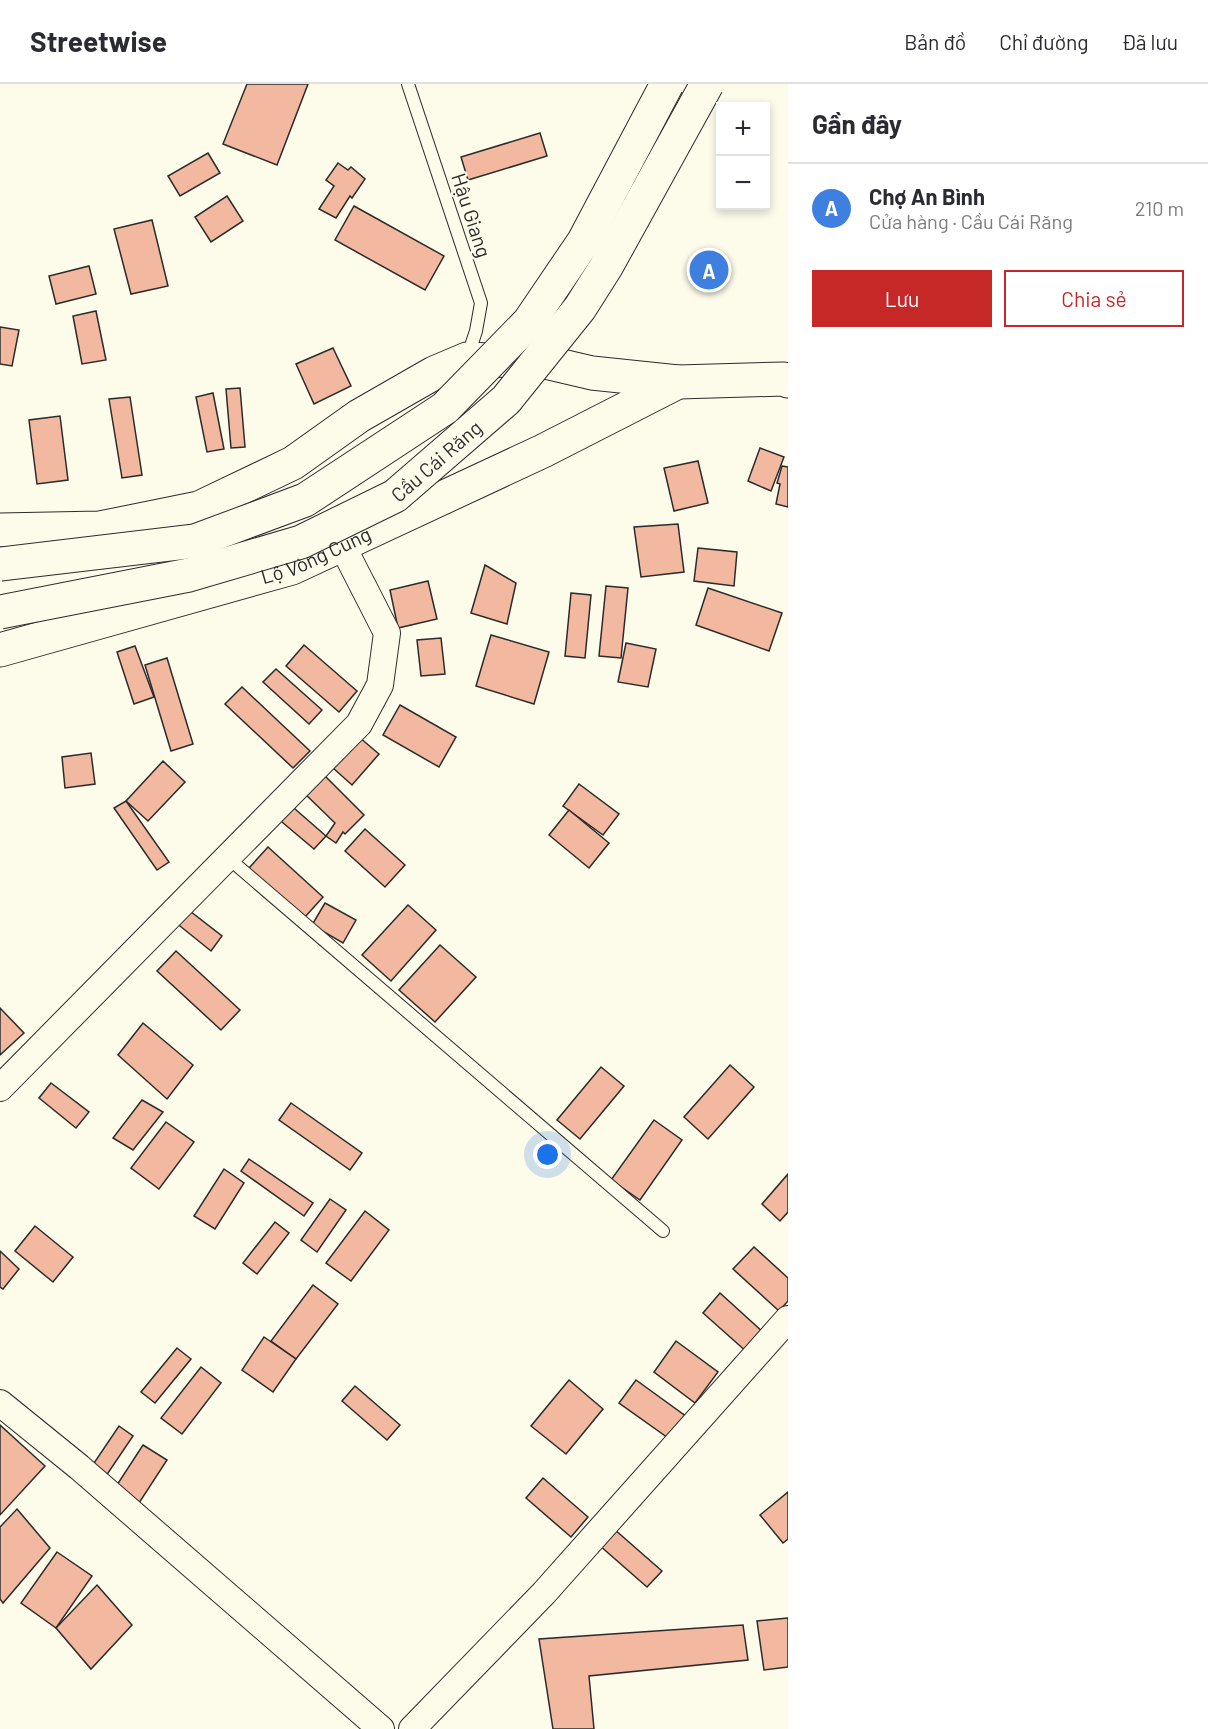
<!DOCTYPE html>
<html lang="vi">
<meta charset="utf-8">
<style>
:root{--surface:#fff;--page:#f7f7f7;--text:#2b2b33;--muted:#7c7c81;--line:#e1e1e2;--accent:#c62828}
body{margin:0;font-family:Barlow,sans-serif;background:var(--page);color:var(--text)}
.controls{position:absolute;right:18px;top:18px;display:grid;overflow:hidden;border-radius:0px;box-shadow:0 3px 9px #0003}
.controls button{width:54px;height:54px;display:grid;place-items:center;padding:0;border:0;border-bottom:2px solid var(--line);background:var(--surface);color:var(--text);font:30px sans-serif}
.you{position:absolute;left:548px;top:1071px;width:21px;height:21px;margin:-15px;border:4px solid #fff;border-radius:50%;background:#1a73e8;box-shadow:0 0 0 9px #1a73e833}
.badge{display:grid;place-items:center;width:39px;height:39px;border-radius:50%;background:var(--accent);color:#fff;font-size:20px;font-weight:700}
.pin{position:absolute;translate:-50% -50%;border:3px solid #fff;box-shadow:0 2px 6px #0006}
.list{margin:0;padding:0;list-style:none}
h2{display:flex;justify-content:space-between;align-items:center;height:78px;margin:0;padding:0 24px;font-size:26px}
h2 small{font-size:20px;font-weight:400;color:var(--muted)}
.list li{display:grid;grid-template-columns:39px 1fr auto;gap:18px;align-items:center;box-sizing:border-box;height:90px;padding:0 24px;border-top:2px solid var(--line)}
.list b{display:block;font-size:22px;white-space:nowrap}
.list p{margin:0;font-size:20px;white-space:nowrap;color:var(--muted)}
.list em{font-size:20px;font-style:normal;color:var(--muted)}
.actions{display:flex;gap:12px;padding:18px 24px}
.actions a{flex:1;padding:14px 0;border:2px solid var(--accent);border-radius:0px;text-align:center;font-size:21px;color:var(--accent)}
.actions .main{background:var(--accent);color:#fff}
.map{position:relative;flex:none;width:788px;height:1645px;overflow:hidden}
header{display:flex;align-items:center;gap:36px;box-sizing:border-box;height:84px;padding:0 30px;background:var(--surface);border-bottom:2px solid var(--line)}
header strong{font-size:28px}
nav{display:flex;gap:33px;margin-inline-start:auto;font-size:21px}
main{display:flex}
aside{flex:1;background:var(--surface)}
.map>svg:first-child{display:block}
.building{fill:#f2b8a0;stroke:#2b2b2b;stroke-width:1.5}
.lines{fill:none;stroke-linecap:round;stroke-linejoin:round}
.service-casing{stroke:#2b2b2b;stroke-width:14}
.minor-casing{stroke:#2b2b2b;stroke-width:28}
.secondary-casing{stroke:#2b2b2b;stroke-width:35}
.service{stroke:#fdfbea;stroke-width:12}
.minor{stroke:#fdfbea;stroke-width:26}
.secondary{stroke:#fdfbea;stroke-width:33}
.trunk-bridge-casing{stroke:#2b2b2b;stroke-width:35;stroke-linecap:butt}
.trunk-bridge{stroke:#fdfbea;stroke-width:33}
.labels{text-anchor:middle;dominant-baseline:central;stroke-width:4.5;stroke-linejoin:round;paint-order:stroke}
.street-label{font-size:20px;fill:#2b2b2b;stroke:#fdfbea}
</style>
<header>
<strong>Streetwise</strong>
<nav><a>Bản đồ</a><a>Chỉ đường</a><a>Đã lưu</a></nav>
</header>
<main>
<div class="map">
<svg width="788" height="1645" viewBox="0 0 788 1645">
<rect width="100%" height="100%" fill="#fdfbea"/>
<g class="building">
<polygon points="247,0 308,0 277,81 223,60"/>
<polygon points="540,49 547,72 468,96 461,73"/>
<polygon points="208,69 220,89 180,112 168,92"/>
<polygon points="338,79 348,86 351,83 365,95 352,114 350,112 336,134 319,125 334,102 326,96"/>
<polygon points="227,112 243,137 211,158 195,133"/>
<polygon points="354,122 444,172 425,206 335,156"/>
<polygon points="152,136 168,202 131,210 114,145"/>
<polygon points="89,182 96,210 56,220 49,192"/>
<polygon points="96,227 106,276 82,280 73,232"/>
<polygon points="0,243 19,246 12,282 0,280"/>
<polygon points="333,264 351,302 314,320 296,280"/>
<polygon points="240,304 245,363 231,364 226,305"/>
<polygon points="213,309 224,365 207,368 196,313"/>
<polygon points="130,313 142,391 122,394 109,315"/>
<polygon points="60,332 68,396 37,400 29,336"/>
<polygon points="760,364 784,373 771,407 748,397"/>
<polygon points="698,377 708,419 674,427 664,384"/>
<polygon points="782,382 788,383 788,423 776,420 780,400 777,399"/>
<polygon points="678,440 684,488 641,493 634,443"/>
<polygon points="698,464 737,468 734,502 694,497"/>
<polygon points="485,481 516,499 507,540 471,529"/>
<polygon points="428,497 437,535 398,544 390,506"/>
<polygon points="606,502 628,504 621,574 599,572"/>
<polygon points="708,504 782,529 769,567 696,541"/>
<polygon points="571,509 591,511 585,574 565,572"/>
<polygon points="491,551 549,568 534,620 476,602"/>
<polygon points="441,554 445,590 421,592 417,556"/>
<polygon points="626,559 656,565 648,603 618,598"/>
<polygon points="304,561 357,607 339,628 286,582"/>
<polygon points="135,562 154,613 134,620 117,568"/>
<polygon points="167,574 193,660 171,667 145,581"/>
<polygon points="276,585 322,626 309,640 263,598"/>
<polygon points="242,603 310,667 293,684 225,620"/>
<polygon points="400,621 456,653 439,683 383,651"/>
<polygon points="359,653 379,670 352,701 333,684"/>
<polygon points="91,669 95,700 65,704 62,673"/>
<polygon points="163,677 185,698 148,737 126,717"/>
<polygon points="320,687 364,731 345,750 343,748 336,759 326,752 335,739 301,706"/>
<polygon points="579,700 619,730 603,751 563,722"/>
<polygon points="126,717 169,778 157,786 114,724"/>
<polygon points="287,718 326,752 314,765 276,733"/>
<polygon points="569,726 609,759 589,784 549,751"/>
<polygon points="365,745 405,781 385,803 345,767"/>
<polygon points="268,763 323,813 305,833 249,784"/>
<polygon points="325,819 356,836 343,859 312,841"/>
<polygon points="408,821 436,846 391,897 362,871"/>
<polygon points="186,824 222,852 211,867 175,838"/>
<polygon points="440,861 476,893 435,938 399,906"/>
<polygon points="176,867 240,926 221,946 157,887"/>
<polygon points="0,924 24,949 0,971"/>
<polygon points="143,939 193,981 167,1015 118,971"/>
<polygon points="730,981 754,1003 708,1055 684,1033"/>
<polygon points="601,983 624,1002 580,1055 557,1036"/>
<polygon points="51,999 89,1028 76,1044 39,1014"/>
<polygon points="142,1016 163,1028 133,1066 113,1054"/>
<polygon points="291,1019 362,1069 350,1086 279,1036"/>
<polygon points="654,1036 682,1056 640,1116 611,1096"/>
<polygon points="166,1038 194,1058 159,1105 131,1084"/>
<polygon points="249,1075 313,1119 304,1132 241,1087"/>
<polygon points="224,1085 244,1099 215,1145 194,1132"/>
<polygon points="788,1090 788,1128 780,1137 762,1120"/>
<polygon points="330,1115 346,1126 317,1168 301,1156"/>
<polygon points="365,1127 389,1146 351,1197 326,1179"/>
<polygon points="275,1138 289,1149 257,1190 243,1179"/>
<polygon points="35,1142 73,1173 53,1198 15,1167"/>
<polygon points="754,1163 788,1194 788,1217 779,1227 733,1185"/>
<polygon points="0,1167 19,1185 3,1205 0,1203"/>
<polygon points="313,1201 338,1220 296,1275 271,1257"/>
<polygon points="720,1209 765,1250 748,1269 703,1229"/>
<polygon points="264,1253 296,1275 273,1308 242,1286"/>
<polygon points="676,1257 718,1288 695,1319 654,1288"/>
<polygon points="177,1264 191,1275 155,1319 141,1308"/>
<polygon points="201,1283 221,1299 182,1350 161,1334"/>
<polygon points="569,1296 603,1325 566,1370 531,1342"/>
<polygon points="636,1296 687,1333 671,1356 619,1319"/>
<polygon points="355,1302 400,1341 387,1356 342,1317"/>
<polygon points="0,1341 45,1382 0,1431"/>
<polygon points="119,1342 133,1352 106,1392 92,1382"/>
<polygon points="143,1361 167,1376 139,1419 115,1404"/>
<polygon points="543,1394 588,1433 571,1453 526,1414"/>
<polygon points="788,1408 788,1455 783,1459 760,1431"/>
<polygon points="17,1425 50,1464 3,1519 0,1515 0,1443"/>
<polygon points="614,1445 662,1487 647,1503 599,1461"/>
<polygon points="57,1468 92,1492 56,1544 21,1519"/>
<polygon points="97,1501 132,1541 91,1585 56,1544"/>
<polygon points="788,1534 788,1583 764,1586 757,1537"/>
<polygon points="743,1541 748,1576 589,1592 594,1645 553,1645 539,1555"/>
</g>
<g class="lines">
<g class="service-casing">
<g id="service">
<polyline points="408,0 481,219 476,247 467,274"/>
<polyline points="227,773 663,1147"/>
</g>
</g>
<g class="minor-casing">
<g id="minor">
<polyline points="0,1004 359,640 380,601 387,549 342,461"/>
<polyline points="0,1319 79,1383 381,1645"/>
<polyline points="412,1645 544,1509 788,1235"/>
</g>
</g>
<g class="secondary-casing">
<g id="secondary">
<polyline points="0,446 100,444 199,424 293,379 359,332 434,289 467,275 545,278 592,289 678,298 784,295 788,297"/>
<path id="s1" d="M0,566l292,-82 251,-117 135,-69"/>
</g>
</g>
<use href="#service" class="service"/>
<use href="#minor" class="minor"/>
<use href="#secondary" class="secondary"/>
<g class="trunk-bridge-casing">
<g id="trunk-bridge">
<polyline points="0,480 195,457 305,416 445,324 529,238 584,157 667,0"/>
<path id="s2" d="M0,528l189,-37 112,-33 94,-46 111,-96 74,-92 26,-41 101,-183"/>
</g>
</g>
<use href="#trunk-bridge" class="trunk-bridge"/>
</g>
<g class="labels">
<g class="street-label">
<text transform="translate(472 131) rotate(72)">Hậu Giang</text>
<text stroke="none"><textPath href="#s2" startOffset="468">Cầu Cái Răng</textPath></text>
<text stroke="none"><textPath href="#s1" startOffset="330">Lộ Vòng Cung</textPath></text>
</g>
</g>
</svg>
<div class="controls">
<button>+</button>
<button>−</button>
</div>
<div class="you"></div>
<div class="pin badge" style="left:709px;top:186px;background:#3f7fe0">A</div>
</div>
<aside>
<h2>Gần đây<small></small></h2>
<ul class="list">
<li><span class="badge" style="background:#3f7fe0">A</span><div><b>Chợ An Bình</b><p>Cửa hàng · Cầu Cái Răng</p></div><em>210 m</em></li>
</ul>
<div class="actions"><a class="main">Lưu</a><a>Chia sẻ</a></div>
</aside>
</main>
